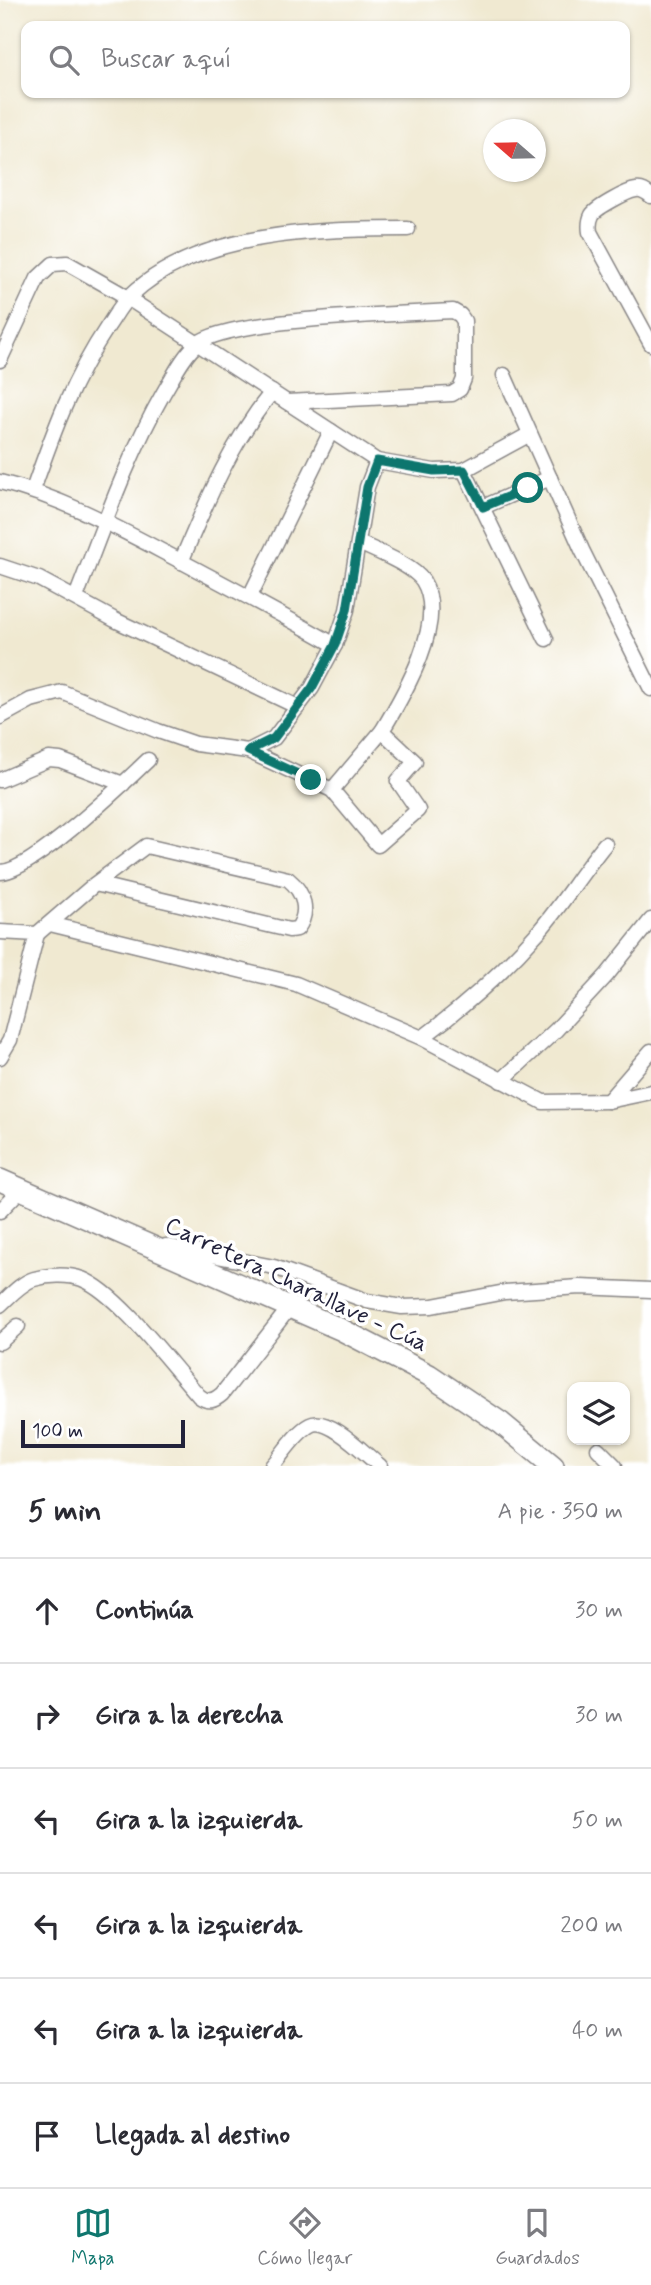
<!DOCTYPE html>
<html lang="es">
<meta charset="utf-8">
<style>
:root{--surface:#fff;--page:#f7f7f7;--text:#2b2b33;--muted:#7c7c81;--line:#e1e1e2;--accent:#0f766e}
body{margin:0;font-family:Mynerve,sans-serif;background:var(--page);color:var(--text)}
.controls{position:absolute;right:21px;bottom:21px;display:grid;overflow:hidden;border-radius:14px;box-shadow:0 2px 5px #0004}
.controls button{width:63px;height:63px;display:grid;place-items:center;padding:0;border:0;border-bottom:2px solid var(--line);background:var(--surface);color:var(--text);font:35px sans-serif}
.compass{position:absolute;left:483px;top:119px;width:63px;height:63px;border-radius:50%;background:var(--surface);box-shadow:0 2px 5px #0004;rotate:290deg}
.scale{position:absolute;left:21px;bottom:18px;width:164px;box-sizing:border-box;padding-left:7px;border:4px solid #22223b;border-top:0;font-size:19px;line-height:24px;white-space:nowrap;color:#22223b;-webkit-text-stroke:5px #fff;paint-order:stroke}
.stop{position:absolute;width:21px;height:21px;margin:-16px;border:5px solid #0f766e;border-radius:50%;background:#fff}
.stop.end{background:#0f766e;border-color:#fff;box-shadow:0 2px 7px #0008}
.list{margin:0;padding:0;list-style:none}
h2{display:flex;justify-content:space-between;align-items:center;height:91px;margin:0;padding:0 28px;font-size:30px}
h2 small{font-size:23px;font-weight:400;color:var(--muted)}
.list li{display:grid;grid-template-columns:46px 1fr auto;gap:21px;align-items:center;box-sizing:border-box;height:105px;padding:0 28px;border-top:2px solid var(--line)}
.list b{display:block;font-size:26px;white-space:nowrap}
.list em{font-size:23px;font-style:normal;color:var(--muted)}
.icon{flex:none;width:38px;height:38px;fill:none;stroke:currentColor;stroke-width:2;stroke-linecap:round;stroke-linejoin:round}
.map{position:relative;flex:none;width:651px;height:1466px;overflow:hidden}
.search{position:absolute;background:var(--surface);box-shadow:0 2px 5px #0004;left:21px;right:21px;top:21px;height:77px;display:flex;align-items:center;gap:18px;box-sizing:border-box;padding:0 24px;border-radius:14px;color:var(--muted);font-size:26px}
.sheet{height:721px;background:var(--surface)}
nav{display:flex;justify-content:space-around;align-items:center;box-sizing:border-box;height:98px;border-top:2px solid var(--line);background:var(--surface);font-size:19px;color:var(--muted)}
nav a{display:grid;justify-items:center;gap:4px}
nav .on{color:var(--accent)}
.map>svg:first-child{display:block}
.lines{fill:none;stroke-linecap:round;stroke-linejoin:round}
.minor-casing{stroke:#898686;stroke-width:17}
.highway-casing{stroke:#898686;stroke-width:24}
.minor{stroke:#fff;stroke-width:14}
.highway{stroke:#fff;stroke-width:21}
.route{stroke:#0f766e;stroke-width:9}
.labels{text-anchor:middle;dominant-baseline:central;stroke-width:7;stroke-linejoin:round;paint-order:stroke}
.street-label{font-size:24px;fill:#22223b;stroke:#fff}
</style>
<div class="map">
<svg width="651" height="1466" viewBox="0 0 651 1466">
<rect width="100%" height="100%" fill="#fff"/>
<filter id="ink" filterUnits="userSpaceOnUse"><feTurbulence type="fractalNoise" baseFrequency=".0143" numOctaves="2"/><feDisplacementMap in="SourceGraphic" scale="14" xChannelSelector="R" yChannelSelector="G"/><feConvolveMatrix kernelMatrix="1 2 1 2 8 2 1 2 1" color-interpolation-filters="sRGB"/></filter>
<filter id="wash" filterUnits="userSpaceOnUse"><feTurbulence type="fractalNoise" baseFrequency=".00686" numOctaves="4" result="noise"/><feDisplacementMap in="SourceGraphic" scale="28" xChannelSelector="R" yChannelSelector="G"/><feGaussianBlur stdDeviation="1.57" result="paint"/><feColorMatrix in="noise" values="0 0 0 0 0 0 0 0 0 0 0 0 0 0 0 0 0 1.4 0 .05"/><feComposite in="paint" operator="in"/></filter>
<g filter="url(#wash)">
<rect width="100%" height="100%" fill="#f0e9d1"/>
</g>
<g filter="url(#ink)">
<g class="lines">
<g class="minor-casing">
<g id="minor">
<path d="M651,196c-5,-4 -9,-7 -15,-6 -9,1 -40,18 -44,25 -3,6 -3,11 -2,17l61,112"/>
<polyline points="0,360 38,278 53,264 67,263 120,293 377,461 434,471 464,470 530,434"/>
<polyline points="504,375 582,550 651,689"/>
<polyline points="464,470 546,639"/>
<path d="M0,482c61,15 116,45 171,74 55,29 110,58 164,89"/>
<path d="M33,490c21,-60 39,-110 75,-164 7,-10 13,-22 22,-30 67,-65 190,-67 278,-67"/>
<polyline points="483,507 550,478"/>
<path d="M181,562c25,-59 50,-120 91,-170"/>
<polyline points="0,566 39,579 115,620 298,707"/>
<polyline points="250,596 331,431"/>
<path d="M76,597c27,-69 51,-140 88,-205 9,-15 19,-36 33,-48 31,-26 208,-30 256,-33l7,4 4,6v58l-4,10 -8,5 -165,8"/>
<path d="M0,717l31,-17 31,-8 96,39 38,13 52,7 84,39 46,55 40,-35 -20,-29 17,-19 -33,-31c21,-35 66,-110 41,-150 -9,-15 -47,-30 -64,-38"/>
<polyline points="248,751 274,738 312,688 335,645 347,610 367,487 377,461"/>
<polyline points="0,780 49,759 60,760 123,784"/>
<polyline points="332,790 382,731"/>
<path d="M0,872c30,1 123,-88 148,-112"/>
<polyline points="50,924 296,984 422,1038 543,1102 608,1101 651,1092"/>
<polyline points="0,932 37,934 10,1040 0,1057"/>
<path d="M37,934l58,-50 51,-38 142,33c16,13 22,33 9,50l-8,1 -194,-46"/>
<path d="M422,1038c43,-32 83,-68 118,-108 23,-27 42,-58 65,-86"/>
<polyline points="501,1081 556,1030 607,975 651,920"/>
<polyline points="608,1101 651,1051"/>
<polyline points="0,1211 21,1189"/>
<polyline points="166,1246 274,1267 367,1301 402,1307 432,1306 505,1292 580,1287 651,1290"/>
<path d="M0,1305c10,-9 21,-22 34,-26 14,-4 34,-5 48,0 36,14 90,87 117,117 9,7 15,5 23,-2l68,-87"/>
<polyline points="0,1342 18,1326"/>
<polyline points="598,1449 615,1466"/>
<path d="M272,1466c11,-12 23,-33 38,-41 18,-10 56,30 70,41"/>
</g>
</g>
<g class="highway-casing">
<polyline id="highway" points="0,1180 342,1330 429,1375 501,1423 553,1466"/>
</g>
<use href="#minor" class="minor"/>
<use href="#highway" class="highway"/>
</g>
</g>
<g class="lines" filter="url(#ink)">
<polyline class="route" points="311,780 248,751 274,738 312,688 335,645 347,610 367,487 377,461 434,471 464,470 483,507 528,488"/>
</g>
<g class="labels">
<g class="street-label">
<text transform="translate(296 1285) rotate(25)">Carretera Charallave - Cúa</text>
</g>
</g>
</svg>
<div class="controls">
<button><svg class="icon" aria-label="layers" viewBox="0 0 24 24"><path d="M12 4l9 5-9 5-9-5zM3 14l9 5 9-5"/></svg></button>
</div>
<svg class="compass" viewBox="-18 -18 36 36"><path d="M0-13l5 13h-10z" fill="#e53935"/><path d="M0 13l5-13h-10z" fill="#7c7c81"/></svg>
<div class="scale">100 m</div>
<div class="stop" style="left:528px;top:488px"></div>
<div class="stop end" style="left:311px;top:780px"></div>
<div class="search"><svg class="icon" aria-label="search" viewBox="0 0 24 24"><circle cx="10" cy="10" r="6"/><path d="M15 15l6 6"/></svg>Buscar aquí</div>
</div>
<section class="sheet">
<h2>5 min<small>A pie · 350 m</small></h2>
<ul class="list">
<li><svg class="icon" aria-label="ahead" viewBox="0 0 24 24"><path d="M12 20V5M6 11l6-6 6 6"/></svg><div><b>Continúa</b></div><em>30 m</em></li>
<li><svg class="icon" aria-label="right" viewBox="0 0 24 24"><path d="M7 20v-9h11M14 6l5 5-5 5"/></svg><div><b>Gira a la derecha</b></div><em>30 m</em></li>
<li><svg class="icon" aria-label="left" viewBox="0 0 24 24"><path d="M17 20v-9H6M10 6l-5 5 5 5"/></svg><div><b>Gira a la izquierda</b></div><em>50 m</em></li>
<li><svg class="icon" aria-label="left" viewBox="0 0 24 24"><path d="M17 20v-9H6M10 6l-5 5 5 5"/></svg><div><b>Gira a la izquierda</b></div><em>200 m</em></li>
<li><svg class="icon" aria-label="left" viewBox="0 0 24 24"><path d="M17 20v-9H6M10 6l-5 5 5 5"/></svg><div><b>Gira a la izquierda</b></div><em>40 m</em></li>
<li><svg class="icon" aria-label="arrive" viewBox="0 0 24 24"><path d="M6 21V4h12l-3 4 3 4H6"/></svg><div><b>Llegada al destino</b></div></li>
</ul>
</section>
<nav>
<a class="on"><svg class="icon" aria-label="map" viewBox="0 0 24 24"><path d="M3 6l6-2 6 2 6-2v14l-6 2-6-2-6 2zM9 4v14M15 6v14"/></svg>Mapa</a>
<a><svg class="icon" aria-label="directions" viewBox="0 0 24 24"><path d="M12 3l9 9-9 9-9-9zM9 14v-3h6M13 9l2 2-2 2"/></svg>Cómo llegar</a>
<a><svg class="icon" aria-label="saved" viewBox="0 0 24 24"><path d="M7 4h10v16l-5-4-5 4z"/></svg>Guardados</a>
</nav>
